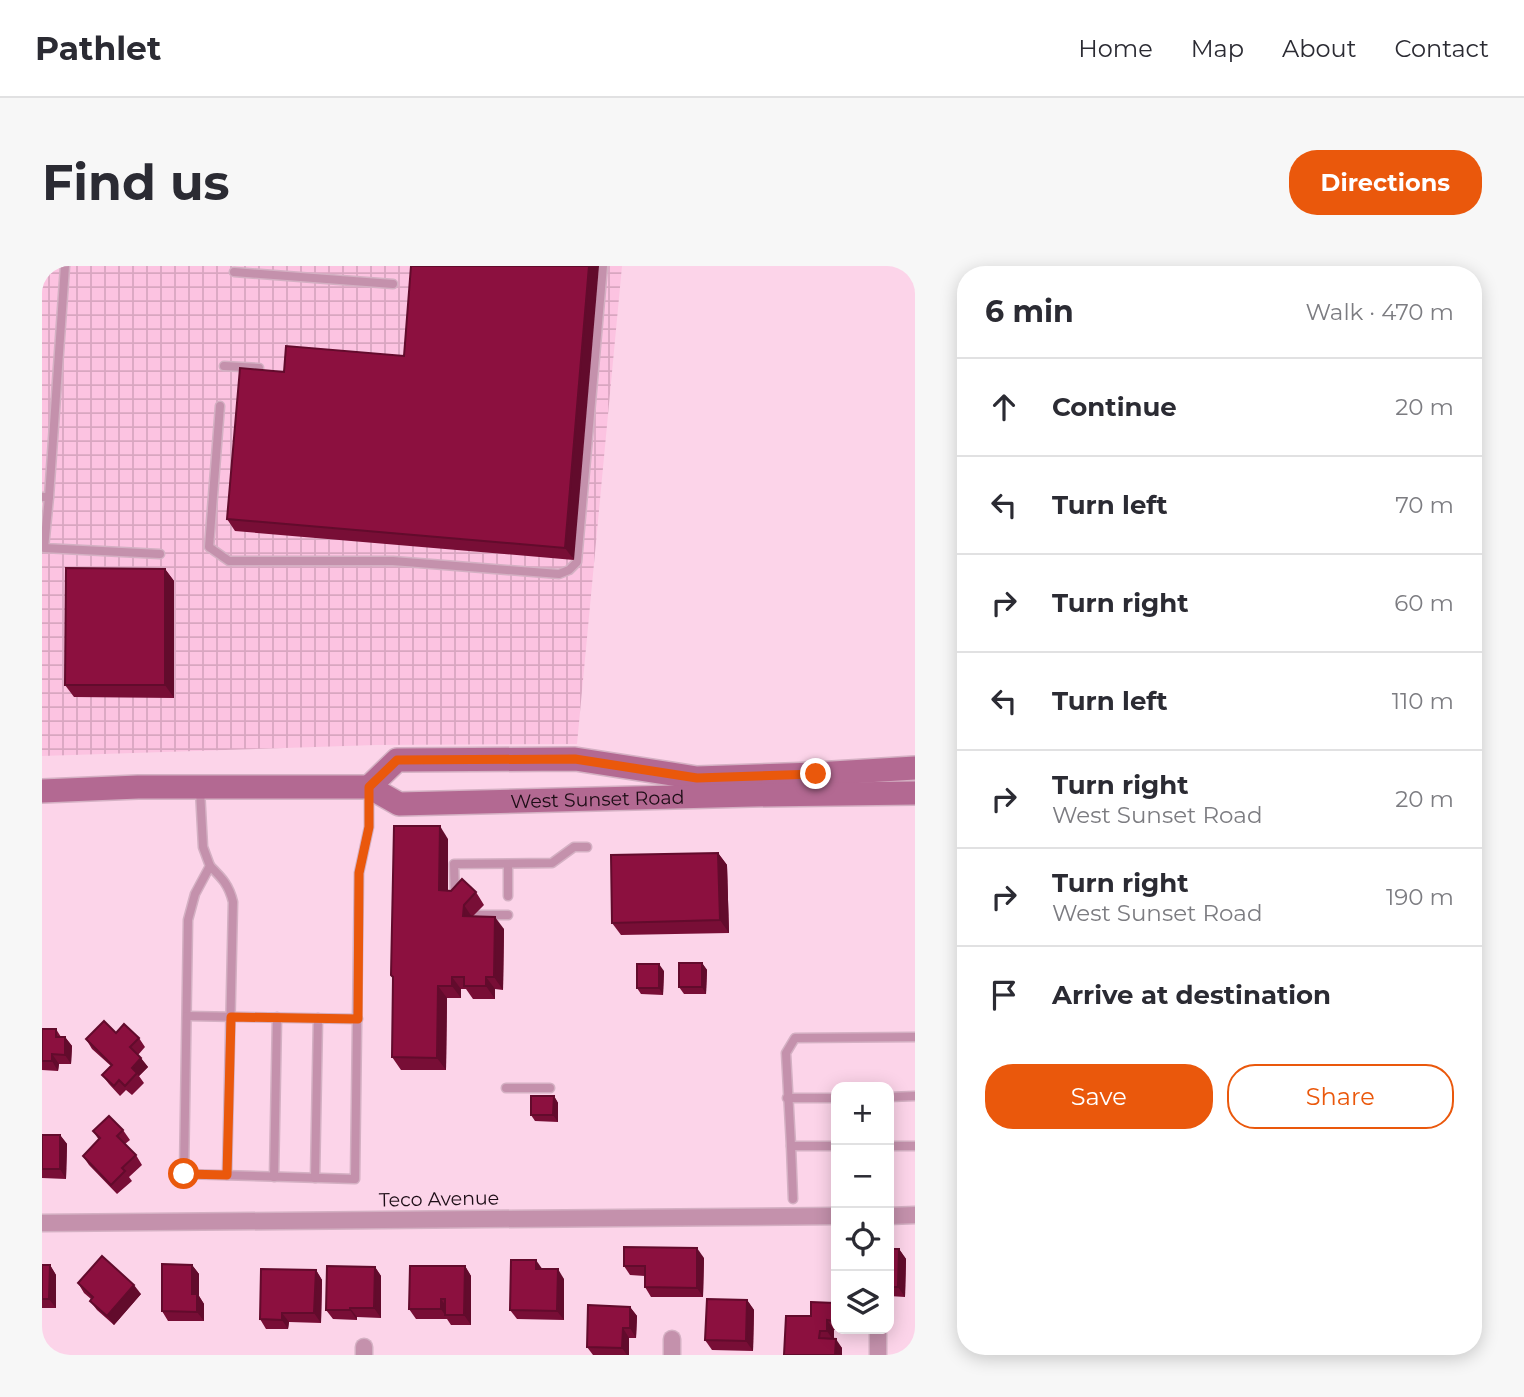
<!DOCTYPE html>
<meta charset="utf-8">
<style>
:root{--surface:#fff;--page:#f7f7f7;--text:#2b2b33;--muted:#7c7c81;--line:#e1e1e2;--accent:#ea580c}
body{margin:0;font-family:Montserrat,sans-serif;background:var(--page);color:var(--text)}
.controls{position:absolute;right:21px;bottom:21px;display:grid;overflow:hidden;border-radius:14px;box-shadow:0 4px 18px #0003}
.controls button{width:63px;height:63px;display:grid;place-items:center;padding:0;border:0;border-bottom:2px solid var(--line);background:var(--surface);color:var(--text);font:35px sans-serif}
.stop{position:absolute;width:21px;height:21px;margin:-16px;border:5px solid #ea580c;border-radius:50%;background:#fff}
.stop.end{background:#ea580c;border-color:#fff;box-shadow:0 2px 7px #0008}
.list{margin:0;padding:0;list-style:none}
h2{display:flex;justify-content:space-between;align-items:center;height:91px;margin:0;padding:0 28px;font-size:30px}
h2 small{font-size:23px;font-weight:400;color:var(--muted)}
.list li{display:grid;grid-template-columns:46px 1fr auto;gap:21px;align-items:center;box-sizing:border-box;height:98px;padding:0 28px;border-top:2px solid var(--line)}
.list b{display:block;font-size:26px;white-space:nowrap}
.list p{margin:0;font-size:23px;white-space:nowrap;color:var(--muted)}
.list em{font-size:23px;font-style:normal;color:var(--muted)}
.actions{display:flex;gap:14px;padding:21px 28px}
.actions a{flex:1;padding:16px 0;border:2px solid var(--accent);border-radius:28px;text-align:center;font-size:24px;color:var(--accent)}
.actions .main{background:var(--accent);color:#fff}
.icon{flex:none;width:38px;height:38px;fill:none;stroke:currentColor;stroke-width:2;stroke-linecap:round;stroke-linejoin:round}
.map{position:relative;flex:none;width:873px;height:1089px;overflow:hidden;border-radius:28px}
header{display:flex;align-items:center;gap:42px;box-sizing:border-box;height:98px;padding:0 35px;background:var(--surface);border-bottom:2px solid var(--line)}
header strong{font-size:33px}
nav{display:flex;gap:38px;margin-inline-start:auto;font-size:24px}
.intro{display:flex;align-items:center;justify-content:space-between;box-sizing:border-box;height:168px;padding:0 42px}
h1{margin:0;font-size:49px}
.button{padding:18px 32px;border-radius:28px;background:var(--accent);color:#fff;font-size:24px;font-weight:700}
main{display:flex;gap:42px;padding:0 42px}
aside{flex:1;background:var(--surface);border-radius:28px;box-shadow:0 4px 18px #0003}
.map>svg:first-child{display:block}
.industrial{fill:url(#industrial-grid)}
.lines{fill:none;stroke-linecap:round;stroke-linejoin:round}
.service-casing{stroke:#d4b0c3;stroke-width:11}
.minor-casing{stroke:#d4b0c3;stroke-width:19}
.secondary-casing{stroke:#d4b0c3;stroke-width:26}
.service{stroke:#c491ac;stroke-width:8}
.minor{stroke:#c491ac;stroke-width:16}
.secondary{stroke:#b36992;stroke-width:23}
.wall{fill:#780e36}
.shaded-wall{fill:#620b2c}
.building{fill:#8c103f;stroke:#620b2c;stroke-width:2}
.route{stroke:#ea580c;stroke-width:9}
.labels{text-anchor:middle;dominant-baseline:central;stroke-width:7;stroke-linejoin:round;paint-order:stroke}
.street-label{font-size:19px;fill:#1d0d16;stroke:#fcd4e9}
</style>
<header>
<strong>Pathlet</strong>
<nav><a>Home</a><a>Map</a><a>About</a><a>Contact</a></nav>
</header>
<div class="intro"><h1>Find us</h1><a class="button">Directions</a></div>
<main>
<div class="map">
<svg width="873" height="1089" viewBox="0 0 873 1089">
<defs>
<pattern id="industrial-grid" width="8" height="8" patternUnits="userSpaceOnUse" patternTransform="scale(1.75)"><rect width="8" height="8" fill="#fcc3e1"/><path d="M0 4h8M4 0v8" fill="none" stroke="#d8a6c0"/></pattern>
</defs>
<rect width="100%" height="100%" fill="#fcd4e9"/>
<polygon class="industrial" points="0,0 580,0 535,478 334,479 0,490"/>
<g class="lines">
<g class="service-casing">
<g id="service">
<polyline points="192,6 351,18"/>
<polyline points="182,100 217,102"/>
<polyline points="178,140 167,281 187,295 351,295 517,308 527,304 535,296 561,0"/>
<polyline points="0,231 7,231 2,282 118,288"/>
<polyline points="7,231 23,0"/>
<polyline points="158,524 161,581 168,600 153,628 146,654 142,908 313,913 317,607 327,561 327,526"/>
<path d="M168,600c12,12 19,19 23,36l-6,273"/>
<polyline points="466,630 466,598"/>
<polyline points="413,631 412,598 510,597 532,581 545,581"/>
<polyline points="425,646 427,649 466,649"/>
<polyline points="145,750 316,753"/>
<polyline points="464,822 508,822"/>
<polyline points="847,831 873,830"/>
<polyline points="745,832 794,832"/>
<polyline points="749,880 751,933"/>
<polyline points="794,880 749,880 744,787 753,772 873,771"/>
<polyline points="847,880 873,880"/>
<polyline points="232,911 235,751"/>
<polyline points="273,912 276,752"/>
</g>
</g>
<g class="minor-casing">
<g id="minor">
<polyline points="847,950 873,949"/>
<polyline points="0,957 794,950"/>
<polyline points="322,1089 322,1081"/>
<polyline points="630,1089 630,1073"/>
<polyline points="836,1089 836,1068"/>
</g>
</g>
<g class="secondary-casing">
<g id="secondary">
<polyline points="327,521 355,494 533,493 655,512 774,508 873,502"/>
<path id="s1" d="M0,525l96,-4h231l30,17 353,-9 163,-2"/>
</g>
</g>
<use href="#service" class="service"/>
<use href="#minor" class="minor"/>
<use href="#secondary" class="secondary"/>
</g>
<g class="wall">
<polygon points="369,0 532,294 193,265 185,253 242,106 362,90"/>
<polygon points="123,303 132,315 132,432 32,431 23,419"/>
<polygon points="406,573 406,625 434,626 442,639 431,650 462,663 461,724 453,723 453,733 431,733 424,723 419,723 419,732 405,732 404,804 359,804 350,791 351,713 349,709"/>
<polygon points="676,587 685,599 687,667 579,669 570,657"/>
<polygon points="660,697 665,704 664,728 642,728 637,721"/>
<polygon points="622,705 621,729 599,728 595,722"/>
<polygon points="0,763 14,763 19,771 23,771 30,780 29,798 17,798 16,805 0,804"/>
<polygon points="74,767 97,772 103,781 96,789 106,801 97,810 102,817 90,829 84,824 78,830 67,818 60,809 69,800 50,783 44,773"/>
<polygon points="512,830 516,837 516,856 493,855 489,849"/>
<polygon points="81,864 88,874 83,878 94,889 100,899 87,911 90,915 75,928 47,899 41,890 57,874 51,865"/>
<polygon points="0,869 18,869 25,878 24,913 0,912"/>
<polygon points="847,983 857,983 864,993 863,1031 847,1030"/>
<polygon points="662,992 661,1031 609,1031 603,1021 603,1010 588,1009 582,1000"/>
<polygon points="0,999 8,999 14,1009 14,1042 0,1042"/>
<polygon points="150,999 157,1008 157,1030 162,1038 162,1055 126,1055 120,1045"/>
<polygon points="423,1000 429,1010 429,1059 409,1059 405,1053 374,1053 367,1043"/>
<polygon points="333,1001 339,1010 339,1052 315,1051 315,1054 291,1053 284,1044"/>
<polygon points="500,1003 522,1013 522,1054 475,1053 468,1044"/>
<polygon points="274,1004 280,1014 279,1057 247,1056 246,1063 224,1063 218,1053"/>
<polygon points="36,1017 99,1028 72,1059 55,1044 48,1035 49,1033 42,1027"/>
<polygon points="705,1034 712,1044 711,1085 670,1084 663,1074"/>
<polygon points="792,1037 794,1040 794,1063 798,1063 798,1064 792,1064 792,1073 800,1082 800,1089 742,1089 769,1050"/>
<polygon points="588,1041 595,1050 594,1072 587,1072 587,1089 551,1089 545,1081"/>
</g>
<g class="shaded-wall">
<polygon points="547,0 557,0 532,294 523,282"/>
<polygon points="123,303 132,315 132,432 123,419"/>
<polygon points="398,560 406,573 406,637 397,624"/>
<polygon points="676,587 685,599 687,667 678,654"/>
<polygon points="422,639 430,651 421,650"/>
<polygon points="453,651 462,663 461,724 452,711"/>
<polygon points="660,697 665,704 664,728 660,721"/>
<polygon points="617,698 622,705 621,729 617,722"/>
<polygon points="410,711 419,723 419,732 410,720"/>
<polygon points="444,711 453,723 453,733 444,720"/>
<polygon points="396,720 405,732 404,804 395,792"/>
<polygon points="23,771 30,780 29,798 23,789"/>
<polygon points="10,788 17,798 16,805 10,795"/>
<polygon points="99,792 106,801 97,810 90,802"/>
<polygon points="512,830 516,837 516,856 511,849"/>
<polygon points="18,869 25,878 24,913 18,903"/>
<polygon points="655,982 662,992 661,1031 655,1022"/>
<polygon points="857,983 864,993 863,1031 856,1021"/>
<polygon points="494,994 501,1004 494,1003"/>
<polygon points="8,999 14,1009 14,1042 7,1033"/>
<polygon points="150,999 157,1008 157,1030 162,1038 162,1055 155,1046 150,1028"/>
<polygon points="423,1000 429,1010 429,1059 422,1049"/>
<polygon points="333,1001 339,1010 339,1052 332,1042"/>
<polygon points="516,1003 522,1013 522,1054 515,1045"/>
<polygon points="274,1004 280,1014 279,1057 272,1047"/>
<polygon points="92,1019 99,1028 72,1059 65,1050"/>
<polygon points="399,1033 406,1043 403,1049 399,1043"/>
<polygon points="705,1034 712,1044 711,1085 704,1075"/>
<polygon points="792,1037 794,1040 794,1059 791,1055"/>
<polygon points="588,1041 595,1050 594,1072 588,1062"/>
<polygon points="308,1042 315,1051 315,1054 308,1044"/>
<polygon points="240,1047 247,1056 246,1063 240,1054"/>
<polygon points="785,1054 792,1064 792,1075 785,1065"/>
<polygon points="581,1062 587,1072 587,1089 585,1089 580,1082"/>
<polygon points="794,1073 800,1082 800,1089 793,1089"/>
</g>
<g class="building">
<polygon points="369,0 547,0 523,282 185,253 198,102 242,106 244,80 362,90"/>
<polygon points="24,302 123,303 123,419 23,419"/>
<polygon points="352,560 398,560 397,624 409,625 420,613 434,626 422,639 421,650 453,651 452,711 444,711 444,720 422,720 422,711 410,711 410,720 396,720 395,792 350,791 351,711 349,709"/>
<polygon points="676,587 678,654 570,657 569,589"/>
<rect x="637" y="697" width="23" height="24"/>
<rect x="595" y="698" width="22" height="24"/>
<polygon points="62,755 74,767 82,758 97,772 88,781 99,792 90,802 95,807 83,820 77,814 72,820 60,809 70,799 44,773"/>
<polygon points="0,763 14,763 14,771 23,771 23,789 10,788 10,795 0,795"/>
<polygon points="489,830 512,830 511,849 489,849"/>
<polygon points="67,850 81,864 75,870 94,889 80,902 83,905 69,919 41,890 58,872 51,865"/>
<rect x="0" y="869" width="18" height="34"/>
<polygon points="582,981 655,982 655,1022 603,1021 603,1000 582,1000"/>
<polygon points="847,983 857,983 856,1021 847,1021"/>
<polygon points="60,990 92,1019 65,1050 48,1035 51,1031 36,1017"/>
<polygon points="469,994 494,994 494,1003 516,1003 515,1045 468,1044"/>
<polygon points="120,998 150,999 150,1028 155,1028 155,1046 120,1045"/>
<polygon points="0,999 8,999 7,1033 0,1033"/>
<polygon points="285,1000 333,1001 332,1042 308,1042 308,1044 284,1044"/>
<polygon points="368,1000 423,1000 422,1049 403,1049 403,1033 399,1033 399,1043 367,1043"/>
<polygon points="219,1003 274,1004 272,1047 240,1047 240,1054 218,1053"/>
<polygon points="665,1033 705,1034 704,1075 663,1074"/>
<polygon points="769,1036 792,1037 791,1055 785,1054 785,1065 778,1065 777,1072 794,1073 793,1089 742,1089 744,1050 769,1050"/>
<polygon points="546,1039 588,1041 588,1062 581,1062 580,1082 545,1081"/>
</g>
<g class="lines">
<polyline class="route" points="142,908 185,909 189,751 316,753 317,607 327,561 327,521 355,494 533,493 655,512 774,508"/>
</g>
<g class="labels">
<g class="street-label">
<text stroke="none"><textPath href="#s1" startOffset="560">West Sunset Road</textPath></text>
<text transform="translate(397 933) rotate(-1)">Teco Avenue</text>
</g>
</g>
</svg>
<div class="controls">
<button>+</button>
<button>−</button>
<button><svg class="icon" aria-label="locate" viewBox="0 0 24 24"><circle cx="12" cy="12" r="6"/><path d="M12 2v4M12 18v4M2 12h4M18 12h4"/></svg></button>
<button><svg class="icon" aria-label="layers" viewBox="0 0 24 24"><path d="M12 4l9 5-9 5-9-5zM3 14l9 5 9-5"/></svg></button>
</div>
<div class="stop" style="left:142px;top:908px"></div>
<div class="stop end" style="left:774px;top:508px"></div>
</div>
<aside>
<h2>6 min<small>Walk · 470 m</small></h2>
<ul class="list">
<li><svg class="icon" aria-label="ahead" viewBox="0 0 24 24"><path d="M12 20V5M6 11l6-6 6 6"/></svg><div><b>Continue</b></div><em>20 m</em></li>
<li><svg class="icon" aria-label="left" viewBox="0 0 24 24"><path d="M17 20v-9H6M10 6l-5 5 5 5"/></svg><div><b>Turn left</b></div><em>70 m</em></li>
<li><svg class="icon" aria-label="right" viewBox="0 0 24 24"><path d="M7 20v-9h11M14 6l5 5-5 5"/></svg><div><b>Turn right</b></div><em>60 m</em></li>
<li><svg class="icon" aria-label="left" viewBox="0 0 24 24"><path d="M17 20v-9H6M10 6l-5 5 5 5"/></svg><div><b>Turn left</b></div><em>110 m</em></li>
<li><svg class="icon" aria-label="right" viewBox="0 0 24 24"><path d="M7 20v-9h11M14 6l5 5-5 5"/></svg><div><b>Turn right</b><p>West Sunset Road</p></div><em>20 m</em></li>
<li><svg class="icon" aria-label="right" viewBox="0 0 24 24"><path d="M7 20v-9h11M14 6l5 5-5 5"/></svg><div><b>Turn right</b><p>West Sunset Road</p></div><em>190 m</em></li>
<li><svg class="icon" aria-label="arrive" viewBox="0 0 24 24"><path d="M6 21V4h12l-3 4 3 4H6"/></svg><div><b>Arrive at destination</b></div></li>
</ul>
<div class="actions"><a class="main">Save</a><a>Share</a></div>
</aside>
</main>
